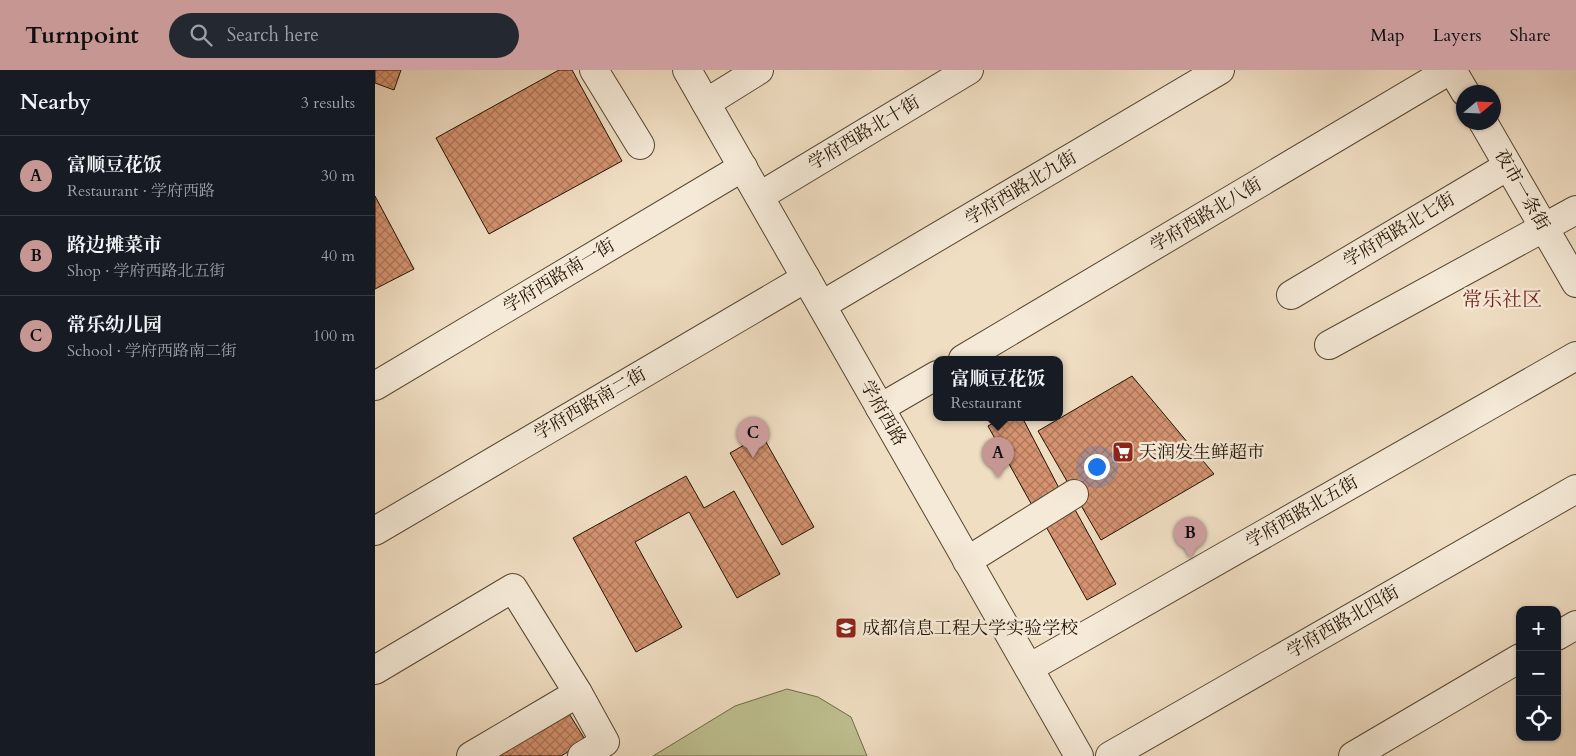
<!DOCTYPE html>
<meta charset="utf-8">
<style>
:root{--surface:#171b24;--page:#242831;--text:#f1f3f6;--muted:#9ea1a6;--line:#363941;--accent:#c59692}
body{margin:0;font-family:Cardo,"Noto Serif SC",serif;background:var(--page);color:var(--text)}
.controls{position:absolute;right:15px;bottom:15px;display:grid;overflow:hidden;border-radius:10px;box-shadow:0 1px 4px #0004}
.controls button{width:45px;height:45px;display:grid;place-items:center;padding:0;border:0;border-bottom:1px solid var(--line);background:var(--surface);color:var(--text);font:25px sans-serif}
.compass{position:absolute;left:1081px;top:15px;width:45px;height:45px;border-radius:50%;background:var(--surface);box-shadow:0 1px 4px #0004;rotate:71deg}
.you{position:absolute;left:721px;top:396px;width:18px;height:18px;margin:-12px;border:4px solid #fff;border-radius:50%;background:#1a73e8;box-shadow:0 0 0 8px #1a73e833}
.badge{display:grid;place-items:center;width:32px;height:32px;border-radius:50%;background:var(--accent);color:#111;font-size:16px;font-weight:700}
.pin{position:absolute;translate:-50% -41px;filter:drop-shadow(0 1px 2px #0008)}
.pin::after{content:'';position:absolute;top:26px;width:18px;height:15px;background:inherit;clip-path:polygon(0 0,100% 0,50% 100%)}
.popup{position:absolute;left:558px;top:286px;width:130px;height:65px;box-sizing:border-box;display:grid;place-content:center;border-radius:10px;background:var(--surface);filter:drop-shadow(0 1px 4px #0005);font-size:16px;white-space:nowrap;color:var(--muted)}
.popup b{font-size:19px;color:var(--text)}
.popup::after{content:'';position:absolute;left:50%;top:100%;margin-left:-10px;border:10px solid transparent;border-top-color:var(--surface)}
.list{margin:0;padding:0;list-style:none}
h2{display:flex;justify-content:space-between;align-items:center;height:65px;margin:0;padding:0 20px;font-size:21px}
h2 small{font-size:16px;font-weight:400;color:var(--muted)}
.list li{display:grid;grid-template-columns:32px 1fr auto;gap:15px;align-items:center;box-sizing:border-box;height:80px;padding:0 20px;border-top:1px solid var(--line)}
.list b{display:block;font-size:19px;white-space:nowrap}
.list p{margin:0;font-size:16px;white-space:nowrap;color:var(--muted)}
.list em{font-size:16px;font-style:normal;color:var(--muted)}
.icon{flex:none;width:28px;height:28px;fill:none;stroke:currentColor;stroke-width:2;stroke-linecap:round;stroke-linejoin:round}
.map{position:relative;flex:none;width:1201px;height:686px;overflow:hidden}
header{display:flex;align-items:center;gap:30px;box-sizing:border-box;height:70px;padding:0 25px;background:var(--accent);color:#111}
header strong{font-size:24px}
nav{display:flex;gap:28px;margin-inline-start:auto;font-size:18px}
.search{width:350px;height:45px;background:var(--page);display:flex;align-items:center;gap:12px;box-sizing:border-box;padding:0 18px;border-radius:28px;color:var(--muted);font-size:19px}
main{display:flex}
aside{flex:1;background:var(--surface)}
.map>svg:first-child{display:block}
.pitch{fill:#bec090;stroke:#706a48}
.building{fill:url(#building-cross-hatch);stroke:#231300}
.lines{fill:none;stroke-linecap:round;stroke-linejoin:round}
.minor-casing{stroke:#564631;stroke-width:30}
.minor{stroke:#f5ead8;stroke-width:28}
.labels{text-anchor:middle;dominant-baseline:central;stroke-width:5;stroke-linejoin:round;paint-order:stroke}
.street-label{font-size:18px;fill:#231300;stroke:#f5ead8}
.poi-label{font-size:18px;fill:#231300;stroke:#f5ead8;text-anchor:start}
.quarter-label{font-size:20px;fill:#7a1f14;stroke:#f5ead8}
</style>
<header>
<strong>Turnpoint</strong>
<div class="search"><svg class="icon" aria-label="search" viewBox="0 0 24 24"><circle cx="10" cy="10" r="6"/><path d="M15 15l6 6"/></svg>Search here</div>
<nav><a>Map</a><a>Layers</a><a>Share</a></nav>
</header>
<main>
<aside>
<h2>Nearby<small>3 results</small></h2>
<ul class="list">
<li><span class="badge">A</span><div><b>富顺豆花饭</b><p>Restaurant · 学府西路</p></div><em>30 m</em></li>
<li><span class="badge">B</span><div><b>路边摊菜市</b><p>Shop · 学府西路北五街</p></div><em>40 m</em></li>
<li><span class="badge">C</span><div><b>常乐幼儿园</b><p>School · 学府西路南二街</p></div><em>100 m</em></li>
</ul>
</aside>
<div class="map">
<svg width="1201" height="686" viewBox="0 0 1201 686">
<defs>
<pattern id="building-cross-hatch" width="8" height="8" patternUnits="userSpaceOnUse" patternTransform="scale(1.25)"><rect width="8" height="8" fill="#d59371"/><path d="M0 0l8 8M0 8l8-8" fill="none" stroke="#ac775a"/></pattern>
</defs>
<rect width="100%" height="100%" fill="#f0dec3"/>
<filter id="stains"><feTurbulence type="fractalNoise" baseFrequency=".004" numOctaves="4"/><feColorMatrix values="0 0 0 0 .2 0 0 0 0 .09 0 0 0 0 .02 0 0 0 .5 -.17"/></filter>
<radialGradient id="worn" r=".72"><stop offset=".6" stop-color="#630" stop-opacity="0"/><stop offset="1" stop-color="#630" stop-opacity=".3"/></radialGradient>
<polygon class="pitch" points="412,619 443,627 476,647 492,686 278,686 360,636"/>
<g class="building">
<polygon points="0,0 26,0 19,20 0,13"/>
<polygon points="184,0 197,0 247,91 114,164 61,68"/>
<polygon points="0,126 39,199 0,219"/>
<polygon points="757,306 839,404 726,470 663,361"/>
<polygon points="628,347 647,347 685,420 658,437 613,356"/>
<polygon points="387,365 439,457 407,475 355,383"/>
<polygon points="311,406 329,438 359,421 405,504 362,528 314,442 260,472 307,557 261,582 198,468"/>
<polygon points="698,436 741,514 712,530 669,453"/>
<polygon points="193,642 211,671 186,686 120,686"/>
</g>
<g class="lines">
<g class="minor-casing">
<g id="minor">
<polyline points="219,0 265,75"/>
<polyline points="312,0 704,686"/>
<polyline points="1077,0 1090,22"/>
<polyline points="331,33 384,0"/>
<polyline points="1108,52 1201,213"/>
<polyline points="385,126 594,0"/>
<polyline points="916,225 1133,96"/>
<polyline points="447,235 845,0"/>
<polyline points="954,275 1201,140"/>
<polyline points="588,289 1075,0"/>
<polyline points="0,316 368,97"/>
<polyline points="505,338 562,305"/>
<polyline points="0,461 431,208"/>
<polyline points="592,491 699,424"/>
<polyline points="1182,566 1201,555"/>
<polyline points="654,598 1201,286"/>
<polyline points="0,600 138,518 203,623 230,672 207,686"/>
<polyline points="96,686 203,623"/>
<polyline points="735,686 1201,419"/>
<polyline points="978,686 1145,588"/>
</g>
</g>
<use href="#minor" class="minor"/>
</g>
<defs>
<g id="supermarket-square" transform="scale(1.125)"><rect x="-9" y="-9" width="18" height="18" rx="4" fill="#8f2418" stroke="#f5ead8"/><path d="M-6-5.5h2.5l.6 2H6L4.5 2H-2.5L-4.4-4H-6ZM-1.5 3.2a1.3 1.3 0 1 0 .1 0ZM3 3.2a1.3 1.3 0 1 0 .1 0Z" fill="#fff"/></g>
<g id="school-square" transform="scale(1.125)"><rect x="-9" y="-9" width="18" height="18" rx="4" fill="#8f2418" stroke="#f5ead8"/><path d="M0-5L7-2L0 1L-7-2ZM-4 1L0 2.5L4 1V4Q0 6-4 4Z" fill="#fff"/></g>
</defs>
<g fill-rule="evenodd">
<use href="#supermarket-square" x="748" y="382"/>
<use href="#school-square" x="471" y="558"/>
</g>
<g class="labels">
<g class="street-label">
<text transform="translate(489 63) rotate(-31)">学府西路北十街</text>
<text transform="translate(646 118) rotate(-31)">学府西路北九街</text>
<text transform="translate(1147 120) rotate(60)">夜市一条街</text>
<text transform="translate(831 145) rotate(-31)">学府西路北八街</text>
<text transform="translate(1024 160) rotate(-31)">学府西路北七街</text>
<text transform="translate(184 206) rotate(-31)">学府西路南一街</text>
<text transform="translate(215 334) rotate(-30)">学府西路南二街</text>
<text transform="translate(508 343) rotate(60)">学府西路</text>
<text transform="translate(927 442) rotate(-30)">学府西路北五街</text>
<text transform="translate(968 552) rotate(-30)">学府西路北四街</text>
</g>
<g class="poi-label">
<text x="764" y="382">天润发生鲜超市</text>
<text x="487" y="558">成都信息工程大学实验学校</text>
</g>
<g class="quarter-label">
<text x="1127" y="229">常乐社区</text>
</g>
</g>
<rect width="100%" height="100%" filter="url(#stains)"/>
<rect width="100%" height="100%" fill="url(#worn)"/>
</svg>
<div class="controls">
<button>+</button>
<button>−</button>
<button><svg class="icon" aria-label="locate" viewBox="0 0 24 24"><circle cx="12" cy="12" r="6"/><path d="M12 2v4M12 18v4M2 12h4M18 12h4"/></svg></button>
</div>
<svg class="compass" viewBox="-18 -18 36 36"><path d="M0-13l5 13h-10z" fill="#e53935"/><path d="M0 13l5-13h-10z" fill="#9ea1a6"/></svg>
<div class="you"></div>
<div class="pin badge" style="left:623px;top:408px">A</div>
<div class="popup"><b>富顺豆花饭</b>Restaurant</div>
<div class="pin badge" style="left:815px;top:488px">B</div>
<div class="pin badge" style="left:378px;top:388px">C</div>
</div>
</main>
